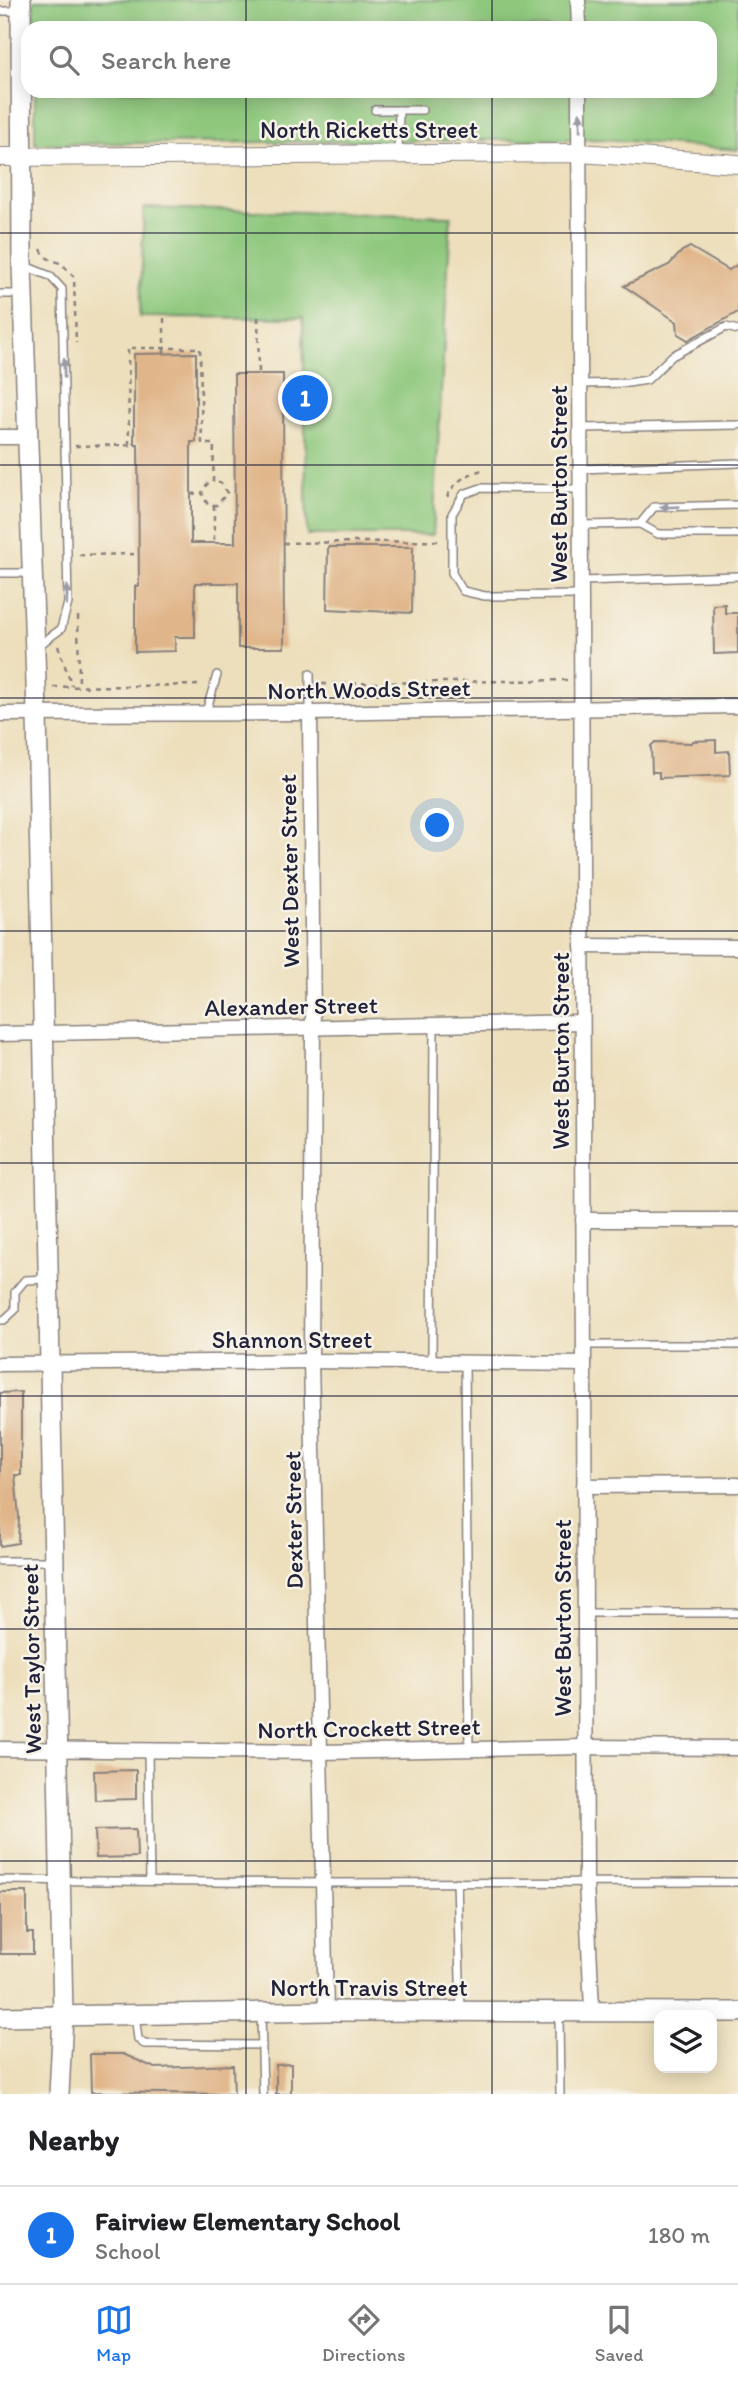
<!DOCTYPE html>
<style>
:root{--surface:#fff;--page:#f2f2f2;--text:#202124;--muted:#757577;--line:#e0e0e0;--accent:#1a73e8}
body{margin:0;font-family:Itim,sans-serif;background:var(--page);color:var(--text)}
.controls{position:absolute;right:21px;bottom:21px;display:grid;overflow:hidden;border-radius:14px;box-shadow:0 4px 18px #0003}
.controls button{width:63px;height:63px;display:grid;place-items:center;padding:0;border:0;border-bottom:2px solid var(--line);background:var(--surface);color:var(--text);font:35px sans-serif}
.you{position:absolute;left:438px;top:826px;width:24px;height:24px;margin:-18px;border:5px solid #fff;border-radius:50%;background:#1a73e8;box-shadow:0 0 0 10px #1a73e833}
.badge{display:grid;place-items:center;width:46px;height:46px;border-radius:50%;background:var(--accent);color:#fff;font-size:23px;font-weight:700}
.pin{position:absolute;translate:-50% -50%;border:4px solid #fff;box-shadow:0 2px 7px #0006}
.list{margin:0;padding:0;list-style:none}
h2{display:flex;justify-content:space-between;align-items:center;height:91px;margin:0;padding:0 28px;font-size:30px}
h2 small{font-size:23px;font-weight:400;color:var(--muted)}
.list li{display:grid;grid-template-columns:46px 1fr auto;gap:21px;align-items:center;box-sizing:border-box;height:98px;padding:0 28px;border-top:2px solid var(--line)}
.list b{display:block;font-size:26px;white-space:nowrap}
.list p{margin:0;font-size:23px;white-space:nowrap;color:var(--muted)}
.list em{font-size:23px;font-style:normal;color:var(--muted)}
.icon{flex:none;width:38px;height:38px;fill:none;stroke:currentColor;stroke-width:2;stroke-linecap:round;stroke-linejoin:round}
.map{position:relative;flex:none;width:738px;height:2094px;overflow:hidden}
.search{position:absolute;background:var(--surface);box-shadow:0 4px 18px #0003;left:21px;right:21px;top:21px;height:77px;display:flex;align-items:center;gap:18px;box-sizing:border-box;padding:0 24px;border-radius:21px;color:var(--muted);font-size:26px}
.sheet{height:189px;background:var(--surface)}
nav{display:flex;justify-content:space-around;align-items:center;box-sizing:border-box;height:98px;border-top:2px solid var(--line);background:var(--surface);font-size:19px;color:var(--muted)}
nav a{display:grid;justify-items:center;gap:4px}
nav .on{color:var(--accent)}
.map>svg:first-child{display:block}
.green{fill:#8ec87d;stroke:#58755c;stroke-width:2}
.building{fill:#e0b589}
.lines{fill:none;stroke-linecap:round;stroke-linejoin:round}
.service-casing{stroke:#88807c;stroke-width:10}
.minor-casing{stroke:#88807c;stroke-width:17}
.tertiary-casing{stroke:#88807c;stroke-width:20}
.secondary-casing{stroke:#88807c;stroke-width:22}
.path{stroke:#88807c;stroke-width:2.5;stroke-dasharray:5 5;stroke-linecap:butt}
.service{stroke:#fff;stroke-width:7}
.minor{stroke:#fff;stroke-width:14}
.tertiary{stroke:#fff;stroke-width:18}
.secondary{stroke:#fff;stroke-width:19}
.oneway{fill:#9c9ca7}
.grid{fill:none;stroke:#22223b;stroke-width:2;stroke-opacity:0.55}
.labels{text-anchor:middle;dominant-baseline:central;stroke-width:5;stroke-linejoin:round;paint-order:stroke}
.street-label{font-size:24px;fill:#22223b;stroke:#f7f3e8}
</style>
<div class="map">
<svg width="738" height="2094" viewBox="0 0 738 2094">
<rect width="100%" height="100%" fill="#f7f3e8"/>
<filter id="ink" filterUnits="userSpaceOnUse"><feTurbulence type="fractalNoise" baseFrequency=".0143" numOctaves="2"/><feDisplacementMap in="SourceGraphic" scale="14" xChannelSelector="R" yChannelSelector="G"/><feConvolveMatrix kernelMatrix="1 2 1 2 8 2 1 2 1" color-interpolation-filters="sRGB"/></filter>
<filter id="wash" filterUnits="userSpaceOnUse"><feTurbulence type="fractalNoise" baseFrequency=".00686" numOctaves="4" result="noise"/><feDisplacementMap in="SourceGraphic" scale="28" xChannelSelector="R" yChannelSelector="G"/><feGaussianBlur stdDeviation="1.57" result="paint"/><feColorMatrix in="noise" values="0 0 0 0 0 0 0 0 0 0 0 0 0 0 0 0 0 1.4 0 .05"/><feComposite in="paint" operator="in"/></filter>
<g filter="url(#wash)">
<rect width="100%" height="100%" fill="#eddfbc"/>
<g class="green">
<polygon points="34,0 738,0 738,150 602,139 35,144 35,91 710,91 710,28 34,28"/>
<polygon points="144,208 451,216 433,535 307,535 303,318 140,317"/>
</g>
<g id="blocks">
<g class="building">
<polygon points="690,247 729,270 738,264 738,312 688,340 678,334 677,322 624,286 669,265 682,251"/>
<polygon points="196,353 196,442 191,442 191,543 235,543 234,374 283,374 284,648 238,648 238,583 195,583 195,637 175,637 175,651 135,652 135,586 139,586 138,444 134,444 134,354"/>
<polygon points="328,547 413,547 412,613 327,609"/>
<polygon points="725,604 725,613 738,613 738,653 714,654 713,605"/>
<polygon points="716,740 716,752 729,751 730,775 659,778 659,772 652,772 651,746 655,742 692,743 692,741"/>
<polygon points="21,1392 21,1475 15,1475 19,1517 18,1543 0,1546 0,1393"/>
<polygon points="136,1770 136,1799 95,1800 94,1771"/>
<polygon points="136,1829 137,1857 96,1858 95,1830"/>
<polygon points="0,1892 27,1892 27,1933 33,1933 33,1954 0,1954"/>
<polygon points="90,2054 123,2054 155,2068 233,2065 234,2094 91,2092"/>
<polygon points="291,2064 291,2094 276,2094 276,2065"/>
</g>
</g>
</g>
<g filter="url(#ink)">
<use href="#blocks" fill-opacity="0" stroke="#88807c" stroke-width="2"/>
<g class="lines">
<g class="service-casing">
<g id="service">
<polyline points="0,11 20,11"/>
<polyline points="375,110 422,110"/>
<polyline points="398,154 399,110"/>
<polyline points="25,266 50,276 62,289 68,603 61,629 38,646"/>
<polyline points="0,294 22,294"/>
<polyline points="580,384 628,383 647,380 672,356 726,327 738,330"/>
<polyline points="580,428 738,425"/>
<polyline points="581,469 738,463"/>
<polyline points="580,489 481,488 464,494 452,514 452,573 463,591 485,596 581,595"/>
<polyline points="640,524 658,534 738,534"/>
<polyline points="580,525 640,524 654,507 738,505"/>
<polyline points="0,573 31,573"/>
<polyline points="581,581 738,576"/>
<polyline points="310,674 310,713"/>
<polyline points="206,712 217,675"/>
<polyline points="0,1320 4,1320 15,1310 15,1292 25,1280 48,1279"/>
<polyline points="584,1345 738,1345"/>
<polyline points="432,1362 434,1026"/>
<polyline points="465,1363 469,1750"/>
<polyline points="0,1561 53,1561"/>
<polyline points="585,1613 738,1613"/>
<polyline points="148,1750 150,1881"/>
<polyline points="0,1880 322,1883 738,1882"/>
<polyline points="457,1882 461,2010"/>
<polyline points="261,2013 263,2094"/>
<polyline points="135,2015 138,2039 144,2044 262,2045"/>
<polyline points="559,2015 560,2094"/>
</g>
</g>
<g class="minor-casing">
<g id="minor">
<polyline points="578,0 579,28"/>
<polyline points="579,91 586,1881 592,2010"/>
<polyline points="0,437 27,437"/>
<polyline points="310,713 313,1028 311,1361 326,2011"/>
<polyline points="0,714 310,713 738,706"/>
<polyline points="582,946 738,947"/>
<polyline points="0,1034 582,1022"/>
<polyline points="583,1220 738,1220"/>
<polyline points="0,1364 311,1361 584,1364"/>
<polyline points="584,1486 738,1485"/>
<polyline points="0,1749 321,1752 585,1747 738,1748"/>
</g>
</g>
<g class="tertiary-casing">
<polyline id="tertiary" points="0,157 580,153 738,164"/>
</g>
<g class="secondary-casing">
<g id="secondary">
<polyline points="21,0 22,265 37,713 63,2016 59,2094"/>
<polyline points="0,2017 326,2011 738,2012"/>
</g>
</g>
<g class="path">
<polyline points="41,249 45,257 62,264 74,277 76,343"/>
<polyline points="258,317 259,374"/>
<polyline points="164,353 164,317"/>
<polyline points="129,445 128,348 200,348 202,444 214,444 213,482 221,483 227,493 217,505 208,505 202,493 207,484 213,482"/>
<polyline points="75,446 138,445"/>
<polyline points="191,494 202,493"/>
<path d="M447,497c8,-17 22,-24 39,-28"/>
<polyline points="214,505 214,543"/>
<polyline points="283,543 441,541"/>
<polyline points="79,555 139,554"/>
<polyline points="78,616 79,686"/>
<polyline points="58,646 72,686"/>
<polyline points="322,684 567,680"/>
<polyline points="53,687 203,685"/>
</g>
<use href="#service" class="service"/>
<use href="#minor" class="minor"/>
<use href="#tertiary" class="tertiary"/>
<use href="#secondary" class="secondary"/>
</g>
<defs><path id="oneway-solid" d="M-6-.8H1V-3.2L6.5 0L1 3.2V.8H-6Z" transform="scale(1.75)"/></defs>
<g class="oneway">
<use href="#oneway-solid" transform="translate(580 122) rotate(-91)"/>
<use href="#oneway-solid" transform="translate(64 368) rotate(-91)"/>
<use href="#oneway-solid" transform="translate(670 507) rotate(178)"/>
<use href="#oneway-solid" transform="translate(67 595) rotate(-88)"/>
</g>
</g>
<path class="grid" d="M246,0v28M492,0v28M246,91v2003M492,91v2003M0,233h738M0,465h738M0,698h738M0,931h738M0,1163h738M0,1396h738M0,1629h738M0,1861h738"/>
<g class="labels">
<g class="street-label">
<text x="369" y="129">North Ricketts Street</text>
<text transform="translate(558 484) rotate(-90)">West Burton Street</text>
<text transform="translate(369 689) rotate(-1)">North Woods Street</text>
<text transform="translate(289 871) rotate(-91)">West Dexter Street</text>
<text transform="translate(291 1006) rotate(-1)">Alexander Street</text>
<text transform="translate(560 1051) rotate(-90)">West Burton Street</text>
<text x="292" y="1339">Shannon Street</text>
<text transform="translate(293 1520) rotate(-91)">Dexter Street</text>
<text transform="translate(562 1618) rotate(-90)">West Burton Street</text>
<text transform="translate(31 1659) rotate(-91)">West Taylor Street</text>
<text transform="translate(369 1728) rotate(-1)">North Crockett Street</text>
<text x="369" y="1987">North Travis Street</text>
</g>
</g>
</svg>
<div class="controls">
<button><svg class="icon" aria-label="layers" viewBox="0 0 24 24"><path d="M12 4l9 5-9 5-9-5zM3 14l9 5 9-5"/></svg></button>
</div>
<div class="you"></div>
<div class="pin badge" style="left:305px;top:398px">1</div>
<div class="search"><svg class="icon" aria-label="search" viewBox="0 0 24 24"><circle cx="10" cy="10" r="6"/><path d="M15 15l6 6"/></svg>Search here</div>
</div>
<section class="sheet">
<h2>Nearby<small></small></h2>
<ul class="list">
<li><span class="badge">1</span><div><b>Fairview Elementary School</b><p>School</p></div><em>180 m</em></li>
</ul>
</section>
<nav>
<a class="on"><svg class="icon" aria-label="map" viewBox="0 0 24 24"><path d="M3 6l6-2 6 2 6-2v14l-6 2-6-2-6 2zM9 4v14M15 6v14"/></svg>Map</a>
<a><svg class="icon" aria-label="directions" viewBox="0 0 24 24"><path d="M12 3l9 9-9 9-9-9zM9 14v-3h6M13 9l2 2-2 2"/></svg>Directions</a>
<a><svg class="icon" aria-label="saved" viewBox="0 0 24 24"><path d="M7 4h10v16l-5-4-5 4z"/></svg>Saved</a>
</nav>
